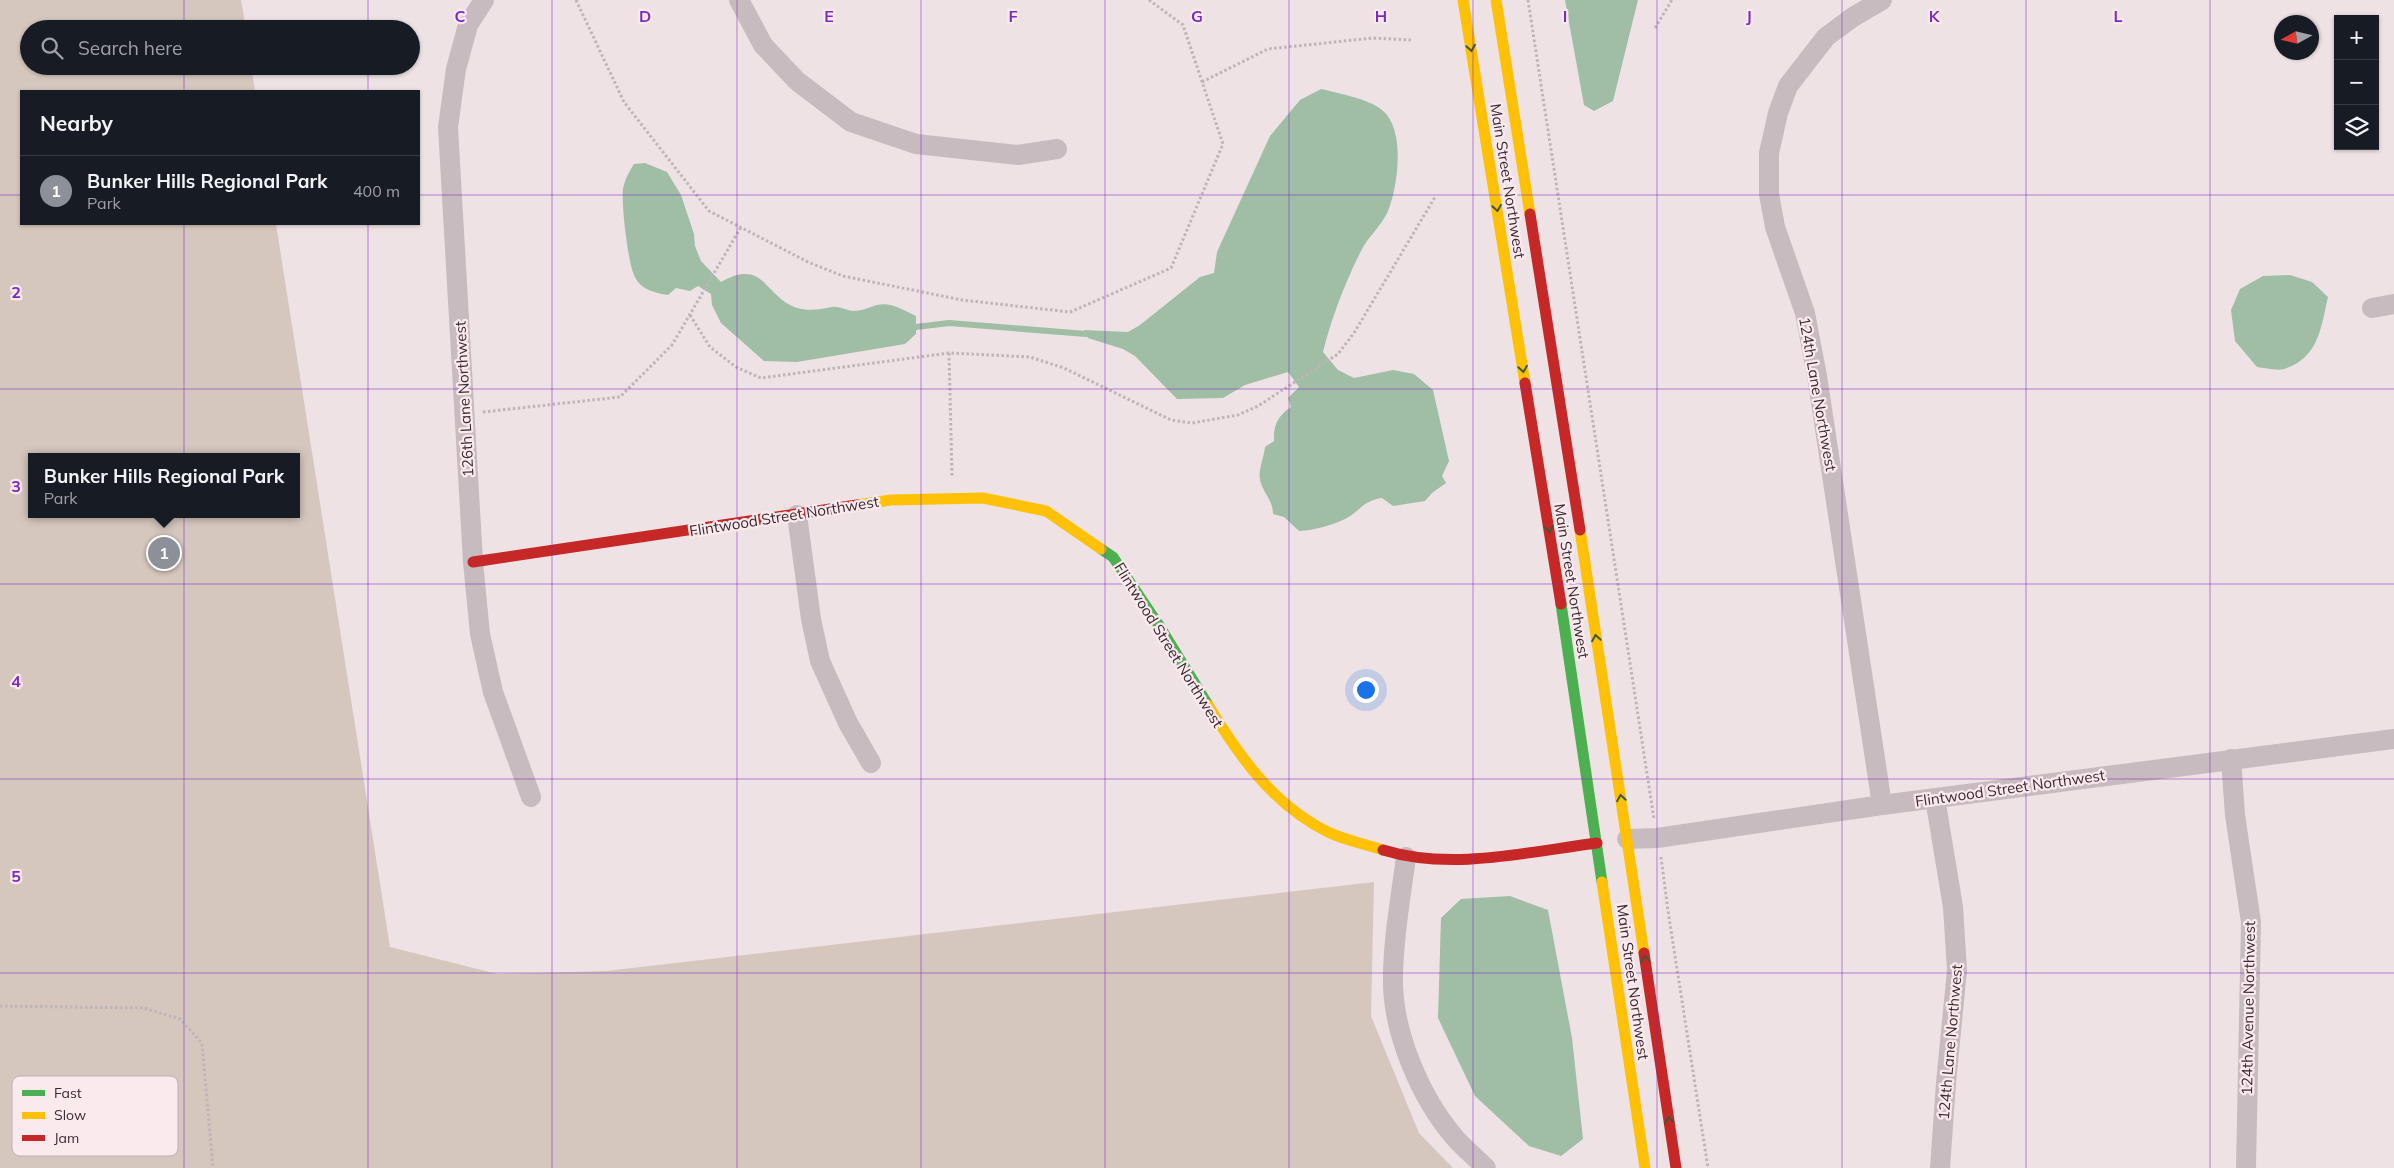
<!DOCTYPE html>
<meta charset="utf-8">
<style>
:root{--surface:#171b24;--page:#20242c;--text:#f1f3f6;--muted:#9ea1a6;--line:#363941;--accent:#8c9099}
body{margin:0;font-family:Mulish,sans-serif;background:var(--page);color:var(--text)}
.controls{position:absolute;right:15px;top:15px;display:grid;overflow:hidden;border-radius:0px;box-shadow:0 1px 4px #0004}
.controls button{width:45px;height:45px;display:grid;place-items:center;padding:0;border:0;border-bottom:1px solid var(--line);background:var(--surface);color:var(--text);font:25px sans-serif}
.compass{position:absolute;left:2274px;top:15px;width:45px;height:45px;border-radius:50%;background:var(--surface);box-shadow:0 1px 4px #0004;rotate:262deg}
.you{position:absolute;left:1365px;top:689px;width:18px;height:18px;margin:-12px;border:4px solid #fff;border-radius:50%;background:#1a73e8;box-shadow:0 0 0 8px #1a73e833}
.badge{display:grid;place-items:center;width:32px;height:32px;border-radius:50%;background:var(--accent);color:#fff;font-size:16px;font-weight:700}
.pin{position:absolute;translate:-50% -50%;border:2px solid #fff;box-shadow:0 1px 5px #0006}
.popup{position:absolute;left:28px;top:453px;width:272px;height:65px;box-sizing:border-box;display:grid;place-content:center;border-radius:0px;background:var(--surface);filter:drop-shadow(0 1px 4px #0005);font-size:16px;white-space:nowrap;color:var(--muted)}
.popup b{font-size:19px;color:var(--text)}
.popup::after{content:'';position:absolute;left:50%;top:100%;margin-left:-10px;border:10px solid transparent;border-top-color:var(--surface)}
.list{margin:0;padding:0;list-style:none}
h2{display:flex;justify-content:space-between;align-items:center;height:65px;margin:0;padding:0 20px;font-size:21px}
h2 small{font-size:16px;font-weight:400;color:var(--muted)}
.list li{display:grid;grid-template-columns:32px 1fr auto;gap:15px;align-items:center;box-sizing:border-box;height:70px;padding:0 20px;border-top:1px solid var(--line)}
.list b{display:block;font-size:19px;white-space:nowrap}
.list p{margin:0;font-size:16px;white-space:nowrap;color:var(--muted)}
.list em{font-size:16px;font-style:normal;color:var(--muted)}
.icon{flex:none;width:28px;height:28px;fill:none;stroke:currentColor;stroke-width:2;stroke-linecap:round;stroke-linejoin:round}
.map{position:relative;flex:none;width:2394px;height:1168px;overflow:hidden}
.search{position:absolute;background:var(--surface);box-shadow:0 1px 4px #0004;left:20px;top:20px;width:400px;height:55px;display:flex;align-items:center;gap:12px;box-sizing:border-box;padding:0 18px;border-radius:28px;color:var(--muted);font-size:19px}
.panel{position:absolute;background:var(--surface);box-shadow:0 1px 4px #0004;left:20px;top:90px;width:400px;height:135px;border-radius:0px}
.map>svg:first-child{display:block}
.green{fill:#d5c7be;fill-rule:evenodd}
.water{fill:#9fbea5}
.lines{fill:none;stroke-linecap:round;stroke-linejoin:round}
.stream{stroke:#9fbea5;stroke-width:6}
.path{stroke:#bfb4b8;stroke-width:3;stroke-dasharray:2.5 2.5;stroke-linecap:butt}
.street{stroke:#c7bbbf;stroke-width:20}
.fast{stroke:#4caf50;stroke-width:11}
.slow{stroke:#ffc107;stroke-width:11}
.jam{stroke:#c62828;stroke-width:11}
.oneway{stroke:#3f583b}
.grid{fill:none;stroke:#7b2cbf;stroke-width:1;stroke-opacity:0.55}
.labels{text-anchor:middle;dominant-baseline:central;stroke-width:4.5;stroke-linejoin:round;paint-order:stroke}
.street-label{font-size:15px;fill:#382930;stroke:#faeaee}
.key{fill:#faeaee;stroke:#c0b0b5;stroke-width:1}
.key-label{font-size:14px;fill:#382930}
.grid-label{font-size:16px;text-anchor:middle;font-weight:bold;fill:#7b2cbf;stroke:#faeaee;stroke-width:4.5;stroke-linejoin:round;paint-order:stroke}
</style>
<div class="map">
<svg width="2394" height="1168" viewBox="0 0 2394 1168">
<rect width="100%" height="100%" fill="#eee2e5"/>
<path class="green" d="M0,0h241l5,29h-217v37h222l4,25h-234v133h255l114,723 107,27 109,-3 768,-89 -3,134 48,117 34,35h-1453zM31,457h265v57h-265z"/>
<g class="water">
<polygon points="1565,0 1638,0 1613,101 1594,111 1584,105"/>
<path d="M1321,89c17,4 48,10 61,21 24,19 16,76 6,101 -6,14 -19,25 -26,38 -16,31 -31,70 -39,103l15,18 16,8 39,-8 21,4 19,16 16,71 -7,15 4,7 -14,10 -7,8 -32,5 -11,-8c-20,3 -20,12 -37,21 -15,7 -30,11 -46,12l-15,-14 -11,-3c0,-14 -10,-21 -13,-34 -2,-10 4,-23 5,-33l9,-6c-1,-16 4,-25 17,-34l-3,-9 11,-11 -11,-15 -43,13 -22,13 -46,1 -42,-43 -12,-7 -35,-11 -4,-8 44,2 12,-7 60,-48 14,-4 3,-21 53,-116 30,-36z"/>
<path d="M645,163l22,9 14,23 13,39 1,12 6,15 20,21c46,-26 44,20 81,27 11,2 19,0 30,-2 7,-1 15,4 22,4 8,0 16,-4 23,-6 14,-3 26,5 39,11v18l-11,10 -108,18 -33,-1 -43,-38 -9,-18 -1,-11 -13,-8 -8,5 -14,-3 -8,7c-12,-2 -27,-5 -33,-18 -7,-12 -14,-74 -12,-88 2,-10 6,-17 11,-25z"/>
<path d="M2290,275l22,7 16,15c-7,30 -9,61 -44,72 -7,2 -19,-1 -27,-2l-22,-26 -4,-31 9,-21 23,-13z"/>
<polygon points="1510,896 1548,910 1572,1038 1583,1139 1561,1156 1529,1146 1475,1096 1438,1018 1441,918 1461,899"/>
</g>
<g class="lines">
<polyline class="stream" points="916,327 949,323 1086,334"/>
<g class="path">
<polyline points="576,0 624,102 709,211 808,262 843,276 962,300 1070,312 1171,268 1223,144 1183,25 1149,0"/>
<polyline points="1528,0 1654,819"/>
<polyline points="1655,28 1672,0"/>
<polyline points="1202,82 1268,49 1373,38 1412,40"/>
<polyline points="690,315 710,347 736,367 761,378 949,353 1030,357 1064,368 1171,420 1192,423 1238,415 1258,406 1338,354 1354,333 1435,197"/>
<polyline points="949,353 952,476"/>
<polyline points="483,412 620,397 672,345 741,227"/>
<polyline points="1661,857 1668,911 1708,1168"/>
<polyline points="0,1006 144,1008 180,1019 202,1043 213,1168"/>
</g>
<g class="street">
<polyline points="484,0 468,25 456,69 448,127 473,562 480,634 493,692 531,797"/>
<polyline points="739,0 763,45 797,81 851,122 916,144 1018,155 1057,149"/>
<polyline points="2372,308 2394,304"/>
<polyline points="797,515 811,619 820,661 848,723 871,763"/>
<polyline points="2231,759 2235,815 2251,922 2246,1168"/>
<polyline points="1935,798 1953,907 1957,970 1946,1083 1940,1168"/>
<polyline points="1882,805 1817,376 1805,313 1775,227 1769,194 1769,153 1778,113 1788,86 1826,37 1853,17 1882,0"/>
<polyline points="1627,839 1657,838 1882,805 2394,739"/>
<path d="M1406,857c-5,40 -13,81 -13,121 -1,54 28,121 63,161 9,10 20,19 30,29"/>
</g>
<g class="fast">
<polyline points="1101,549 1113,557 1158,624 1208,705"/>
<polyline points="1561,604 1602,882"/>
</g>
<g class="slow">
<polyline points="1463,0 1525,383"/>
<polyline points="1496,0 1530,214"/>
<polyline points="857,505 891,500 983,498 1046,511 1101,549"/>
<polyline points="1580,530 1644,953"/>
<path d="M1208,705c31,51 65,100 120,127 16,8 37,12 55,18"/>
<polyline points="1602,882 1645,1168"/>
</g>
<g class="jam">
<polyline points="1530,214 1580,530"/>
<polyline points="1525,383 1561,604"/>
<polyline points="473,562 857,505"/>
<path d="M1383,850c68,21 144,2 214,-7"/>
<polyline points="1644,953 1676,1168"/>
</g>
</g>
<defs><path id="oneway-chevron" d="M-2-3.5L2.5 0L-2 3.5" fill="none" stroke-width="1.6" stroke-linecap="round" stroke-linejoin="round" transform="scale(1.25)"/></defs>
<g class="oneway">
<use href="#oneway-chevron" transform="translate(1471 48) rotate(81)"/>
<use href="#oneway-chevron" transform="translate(1497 208) rotate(81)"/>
<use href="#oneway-chevron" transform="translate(1523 369) rotate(81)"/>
<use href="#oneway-chevron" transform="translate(1549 529) rotate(81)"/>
<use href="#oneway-chevron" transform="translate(1596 638) rotate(-99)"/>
<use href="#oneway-chevron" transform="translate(1621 798) rotate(-99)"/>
<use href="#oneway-chevron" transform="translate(1645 959) rotate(-98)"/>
<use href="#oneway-chevron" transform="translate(1669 1120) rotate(-98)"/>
</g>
<path class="grid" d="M184,0v29M368,0v29M552,0v1168M737,0v1168M921,0v1168M1105,0v1168M1289,0v1168M1473,0v1168M1657,0v1168M1842,0v1168M2026,0v1168M2210,0v1168M184,66v25M368,66v25M0,195h21M419,195h1975M184,224v944M368,224v944M0,389h2394M0,584h2394M0,779h2394M0,973h2394"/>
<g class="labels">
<g class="street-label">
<text transform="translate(1508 181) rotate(81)">Main Street Northwest</text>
<text transform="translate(1818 394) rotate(80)">124th Lane Northwest</text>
<text transform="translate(464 399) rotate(-93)">126th Lane Northwest</text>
<text transform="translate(784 516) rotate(-9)">Flintwood Street Northwest</text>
<text transform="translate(1572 581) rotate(81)">Main Street Northwest</text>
<text transform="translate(1169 645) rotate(58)">Flintwood Street Northwest</text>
<text transform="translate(2010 788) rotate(-8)">Flintwood Street Northwest</text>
<text transform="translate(1633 982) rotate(82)">Main Street Northwest</text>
<text transform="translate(2248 1008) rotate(-89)">124th Avenue Northwest</text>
<text transform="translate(1950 1042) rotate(-85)">124th Lane Northwest</text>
</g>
</g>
<rect x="12" y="1076" width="166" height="80" rx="8" class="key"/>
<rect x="22" y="1090" width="23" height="6" fill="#4caf50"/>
<rect x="22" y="1112" width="23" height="7" fill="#ffc107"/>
<rect x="22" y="1135" width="23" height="6" fill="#c62828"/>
<g class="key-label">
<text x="54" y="1098">Fast</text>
<text x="54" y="1120">Slow</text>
<text x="54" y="1143">Jam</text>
</g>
<g class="grid-label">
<text x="460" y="22">C</text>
<text x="645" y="22">D</text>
<text x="829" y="22">E</text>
<text x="1013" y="22">F</text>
<text x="1197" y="22">G</text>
<text x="1381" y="22">H</text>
<text x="1565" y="22">I</text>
<text x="1749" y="22">J</text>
<text x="1934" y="22">K</text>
<text x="2118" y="22">L</text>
<text x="16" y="298">2</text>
<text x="16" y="492">3</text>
<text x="16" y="687">4</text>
<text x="16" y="882">5</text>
</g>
</svg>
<div class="controls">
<button>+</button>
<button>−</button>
<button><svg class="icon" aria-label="layers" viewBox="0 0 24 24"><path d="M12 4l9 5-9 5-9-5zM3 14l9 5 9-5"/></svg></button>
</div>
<svg class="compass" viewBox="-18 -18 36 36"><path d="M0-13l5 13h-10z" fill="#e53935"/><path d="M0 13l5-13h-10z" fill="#9ea1a6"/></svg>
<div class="you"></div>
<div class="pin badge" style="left:164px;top:553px">1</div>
<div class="popup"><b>Bunker Hills Regional Park</b>Park</div>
<div class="search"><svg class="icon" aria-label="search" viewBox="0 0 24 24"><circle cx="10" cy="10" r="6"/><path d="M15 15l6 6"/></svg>Search here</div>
<section class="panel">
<h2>Nearby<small></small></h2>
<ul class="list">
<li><span class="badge">1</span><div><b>Bunker Hills Regional Park</b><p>Park</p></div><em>400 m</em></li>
</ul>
</section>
</div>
